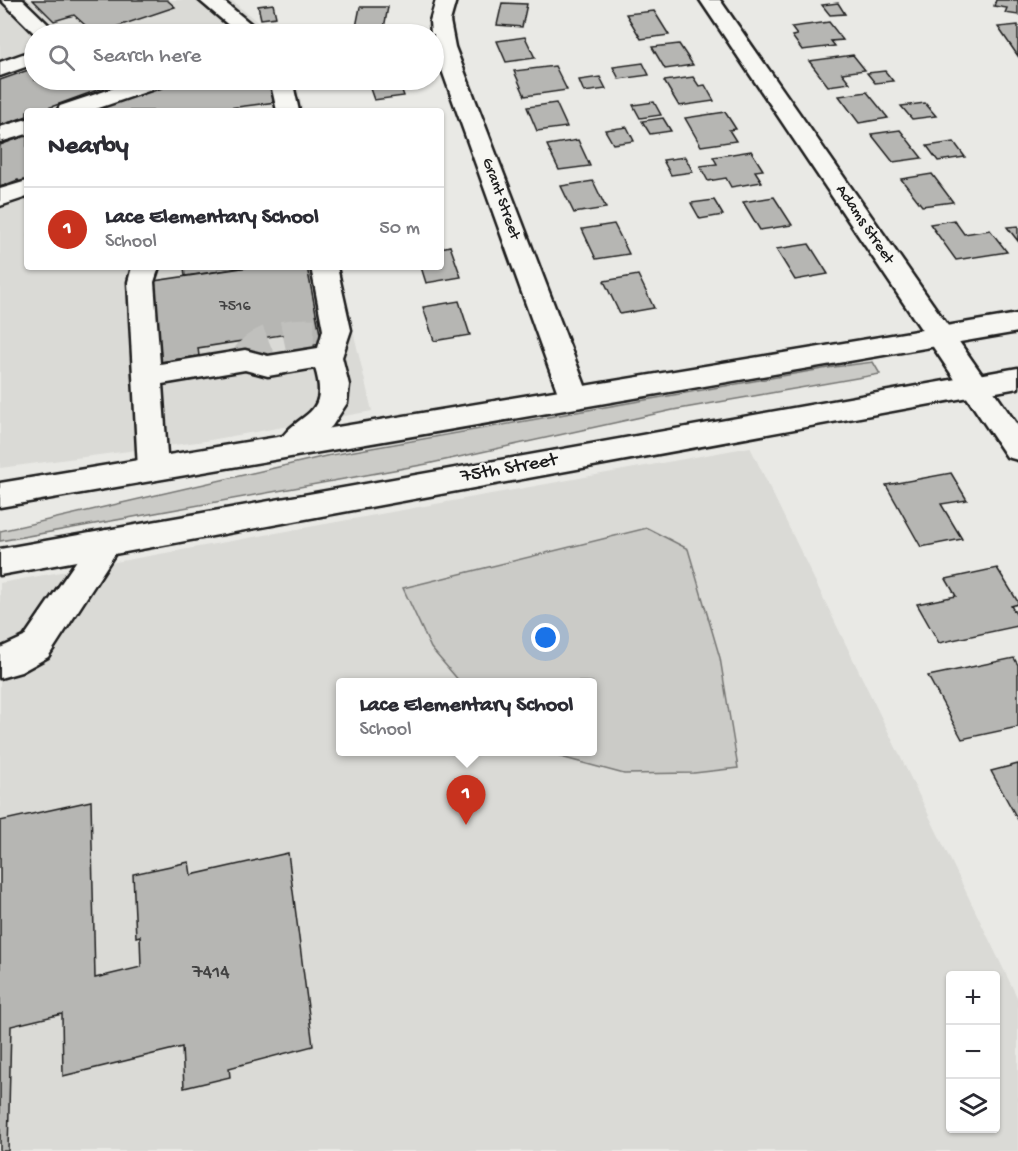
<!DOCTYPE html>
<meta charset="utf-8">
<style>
:root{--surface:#fff;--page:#f2f2f3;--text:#2b2b33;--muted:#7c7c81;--line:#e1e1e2;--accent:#c8321e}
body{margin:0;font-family:"Gochi Hand",sans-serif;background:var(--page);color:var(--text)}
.controls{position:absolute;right:18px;bottom:18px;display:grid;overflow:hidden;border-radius:6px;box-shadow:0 2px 4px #0004}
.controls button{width:54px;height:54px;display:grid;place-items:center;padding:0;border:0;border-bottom:2px solid var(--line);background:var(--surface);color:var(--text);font:30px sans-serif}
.you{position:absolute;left:546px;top:638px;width:21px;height:21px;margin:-15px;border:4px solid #fff;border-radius:50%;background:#1a73e8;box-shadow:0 0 0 9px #1a73e833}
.badge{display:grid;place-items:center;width:39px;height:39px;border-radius:50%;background:var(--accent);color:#fff;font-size:20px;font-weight:700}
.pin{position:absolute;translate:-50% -50px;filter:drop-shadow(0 2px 3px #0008)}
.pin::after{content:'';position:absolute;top:32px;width:21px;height:18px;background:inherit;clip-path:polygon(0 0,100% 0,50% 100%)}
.popup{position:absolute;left:336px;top:678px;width:261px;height:78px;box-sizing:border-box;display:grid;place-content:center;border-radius:6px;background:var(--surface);filter:drop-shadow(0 2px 4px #0005);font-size:20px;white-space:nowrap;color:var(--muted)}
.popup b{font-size:22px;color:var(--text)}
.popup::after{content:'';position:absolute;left:50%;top:100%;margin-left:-12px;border:12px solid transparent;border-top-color:var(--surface)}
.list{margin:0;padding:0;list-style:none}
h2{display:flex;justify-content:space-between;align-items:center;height:78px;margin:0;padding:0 24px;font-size:26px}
h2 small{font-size:20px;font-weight:400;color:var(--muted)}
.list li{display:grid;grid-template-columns:39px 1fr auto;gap:18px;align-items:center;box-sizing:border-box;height:84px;padding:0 24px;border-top:2px solid var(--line)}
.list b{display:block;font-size:22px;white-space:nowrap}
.list p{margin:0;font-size:20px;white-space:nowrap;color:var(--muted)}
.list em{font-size:20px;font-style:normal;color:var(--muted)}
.icon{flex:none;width:33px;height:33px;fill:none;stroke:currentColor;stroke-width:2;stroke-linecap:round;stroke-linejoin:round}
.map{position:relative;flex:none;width:1018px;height:1151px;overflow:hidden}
.search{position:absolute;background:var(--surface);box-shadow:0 2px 4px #0004;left:24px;top:24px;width:420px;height:66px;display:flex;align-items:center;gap:15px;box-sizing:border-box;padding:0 21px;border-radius:33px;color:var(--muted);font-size:22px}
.panel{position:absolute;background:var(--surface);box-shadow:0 2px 4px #0004;left:24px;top:108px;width:420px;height:162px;border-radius:6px}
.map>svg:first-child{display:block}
.built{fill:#dadad6;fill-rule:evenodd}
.green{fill:#cbcbc7;stroke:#747472;stroke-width:1.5}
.building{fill:#b6b6b3;stroke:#1c1c1c;stroke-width:1.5}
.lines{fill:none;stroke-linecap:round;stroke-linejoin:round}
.minor-tunnel{stroke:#c0c0bd;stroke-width:31;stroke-dasharray:31 15;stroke-linecap:butt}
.minor-casing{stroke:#1c1c1c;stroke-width:5}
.major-casing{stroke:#1c1c1c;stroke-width:5}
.minor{fill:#f6f6f2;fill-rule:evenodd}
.major{fill:#f6f6f2;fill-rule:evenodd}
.labels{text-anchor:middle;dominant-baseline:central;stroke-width:5;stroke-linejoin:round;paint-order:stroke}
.far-street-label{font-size:16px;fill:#1c1c1c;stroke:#f6f6f2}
.number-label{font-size:16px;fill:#424242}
.street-label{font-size:20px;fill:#1c1c1c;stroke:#f6f6f2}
.near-number-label{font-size:20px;fill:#424242}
</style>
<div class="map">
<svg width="1018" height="1151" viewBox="0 0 1018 1151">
<rect width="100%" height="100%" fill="#e9e9e5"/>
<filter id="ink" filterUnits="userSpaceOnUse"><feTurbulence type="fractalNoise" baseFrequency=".0167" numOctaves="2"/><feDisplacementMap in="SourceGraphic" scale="12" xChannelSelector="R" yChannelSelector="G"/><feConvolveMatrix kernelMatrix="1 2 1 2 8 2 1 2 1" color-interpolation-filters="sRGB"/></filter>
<g filter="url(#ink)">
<g class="built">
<polygon points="0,0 231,0 272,34 34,34 34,80 296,80 303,111 27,111 27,267 338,267 372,411 205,441 0,468"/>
<path d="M750,447l268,552v152h-1018v-568zM340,682h252v70h-252zM950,976h46v152h-46z"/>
</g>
<g class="green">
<polygon points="873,362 880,374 673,410 427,464 0,541 0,531 326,456 834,367"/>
<polygon points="647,528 688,549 720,658 738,768 694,773 624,774 546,753 543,752 592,752 592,682 460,682 431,648 403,588"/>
</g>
<g class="building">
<polygon points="33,0 167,0 175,7 95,34 74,15 54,21"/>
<polygon points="996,0 1018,0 1018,15 1005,13 1007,8 994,6"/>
<polygon points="502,3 527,4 522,27 497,25"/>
<polygon points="838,3 845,14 830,15 822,5"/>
<polygon points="273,4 276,17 261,19 258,6"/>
<polygon points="360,7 388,7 384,28 356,27"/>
<polygon points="654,11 669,35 641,39 626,14"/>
<polygon points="829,22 843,40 831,41 835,46 802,50 792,36 797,35 791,27"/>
<polygon points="301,23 327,23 326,34 300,34"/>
<polygon points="1018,25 1018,56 998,27"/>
<polygon points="525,37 535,58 506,62 497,41"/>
<polygon points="679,44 693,65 665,69 652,47"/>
<polygon points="853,55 865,70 842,73 850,83 828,86 809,61"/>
<polygon points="643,63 649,75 619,79 613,67"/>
<polygon points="555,66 567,90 525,96 514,71"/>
<polygon points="34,68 34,80 125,80 40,111 27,111 27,116 0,126 0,80"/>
<polygon points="885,71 893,81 875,83 867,73"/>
<polygon points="600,77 606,89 584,92 579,80"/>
<polygon points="693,77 699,86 705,85 714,101 679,106 664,81"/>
<polygon points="179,80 272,80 276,102 205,111 93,111"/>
<polygon points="367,80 398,80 404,96 374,100"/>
<polygon points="867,92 888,118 859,123 839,96"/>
<polygon points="654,102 661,115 640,118 633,105"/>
<polygon points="556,103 567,127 537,131 527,107"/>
<polygon points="925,103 936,116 912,119 901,106"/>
<polygon points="725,112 736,129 729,130 736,141 701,146 685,118"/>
<polygon points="663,118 671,131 650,134 642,121"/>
<polygon points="627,127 634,141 613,144 605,130"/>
<polygon points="900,130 922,158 893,162 871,134"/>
<polygon points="27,135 27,180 20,183 18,180 0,187 0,145"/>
<polygon points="578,140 590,166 559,170 547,145"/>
<polygon points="954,142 965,157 938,161 927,146"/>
<polygon points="751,151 763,170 755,171 762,182 731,187 726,178 708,181 700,166 717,164 713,157"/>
<polygon points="685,157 693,172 671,175 663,160"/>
<polygon points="932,174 953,202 922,206 901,179"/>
<polygon points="593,181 606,208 574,213 561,186"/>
<polygon points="774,197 792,225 760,230 743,202"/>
<polygon points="714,200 723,215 700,219 691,203"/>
<polygon points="954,220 964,234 990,230 1007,252 956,260 930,224"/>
<polygon points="614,224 629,254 596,259 582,229"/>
<polygon points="1018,226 1018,241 1007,227"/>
<polygon points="809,244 828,274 795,280 776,249"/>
<polygon points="450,246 461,277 426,283 421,267 441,267 441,248"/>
<polygon points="184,267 249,267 185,276"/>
<polygon points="249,267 307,267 322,344 290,349 287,334 198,348 199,356 160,362 154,281"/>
<polygon points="638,275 654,308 620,314 604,281"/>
<polygon points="459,301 470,335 434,341 423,307"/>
<polygon points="951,473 967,500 941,504 962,539 921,547 886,485"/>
<polygon points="997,568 1018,602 1018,604 1011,606 1018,617 1018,626 939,643 917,604 956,596 946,579"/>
<polygon points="1014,658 1018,665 1018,727 962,739 928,676"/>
<polygon points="1018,764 1018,820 991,771"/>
<polygon points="91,801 95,978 141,967 140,936 136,937 133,874 189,862 191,875 288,853 313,1046 229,1068 230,1077 184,1088 182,1047 63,1076 62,1014 11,1026 8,1151 0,1151 0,821"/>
</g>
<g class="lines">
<path class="minor-tunnel" d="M245,360c17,-28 63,-29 92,-23"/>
<g class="minor-casing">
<g id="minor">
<polygon points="1,0 23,0 58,34 35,34"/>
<polygon points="199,0 222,0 263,34 239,34"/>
<polygon points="436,0 456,0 450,21 455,47 589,396 584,403 574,406 564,403 559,396 434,48 434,34 431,34 430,21"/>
<polygon points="700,0 720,0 1018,426 1018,460 1007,457"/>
<polygon points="34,50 34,64 0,76 0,62"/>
<polygon points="138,80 169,80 166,85 90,111 57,111 60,106"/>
<polygon points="270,80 292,80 299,111 277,111"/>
<polygon points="27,119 27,134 0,142 0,127"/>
<polygon points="27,181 27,197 0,206 0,189"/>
<path d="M132,267h27l-5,15 6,82 85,-14 23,6 50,-8 5,-18 -12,-63h26l14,63 -9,27 7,28 -2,18 -15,23 -29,27 -11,3 -11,-3 -4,-8c19,-35 54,-25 38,-77l-47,8 -23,-6 -83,14 6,85 -4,8 -11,4 -11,-4 -4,-8 -10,-187z"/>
<polygon points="106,530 117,534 122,543 48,657 21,672 0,678 0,648 24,637 95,534"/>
</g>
</g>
<g class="major-casing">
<g id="major">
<polygon points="1018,314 1018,332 0,507 0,483"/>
<polygon points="1018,368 1018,388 0,575 0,549"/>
</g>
</g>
<use href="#minor" class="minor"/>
<use href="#major" class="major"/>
</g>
</g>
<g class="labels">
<g class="far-street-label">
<text transform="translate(500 199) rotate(70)">Grant Street</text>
<text transform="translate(864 225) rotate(56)">Adams Street</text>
</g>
<g class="number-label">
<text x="235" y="307">7516</text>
</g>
<g class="street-label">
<text transform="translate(509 469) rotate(-10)">75th Street</text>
</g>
<g class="near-number-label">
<text x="211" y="973">7414</text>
</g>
</g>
</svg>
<div class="controls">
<button>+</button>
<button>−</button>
<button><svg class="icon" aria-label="layers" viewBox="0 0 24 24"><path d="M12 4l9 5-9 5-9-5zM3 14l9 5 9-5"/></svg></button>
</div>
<div class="you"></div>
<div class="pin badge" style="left:466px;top:825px">1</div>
<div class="popup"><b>Lace Elementary School</b>School</div>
<div class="search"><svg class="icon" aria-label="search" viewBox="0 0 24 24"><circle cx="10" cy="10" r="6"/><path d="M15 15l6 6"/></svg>Search here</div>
<section class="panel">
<h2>Nearby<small></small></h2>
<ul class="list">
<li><span class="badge">1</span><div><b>Lace Elementary School</b><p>School</p></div><em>50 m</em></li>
</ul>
</section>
</div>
